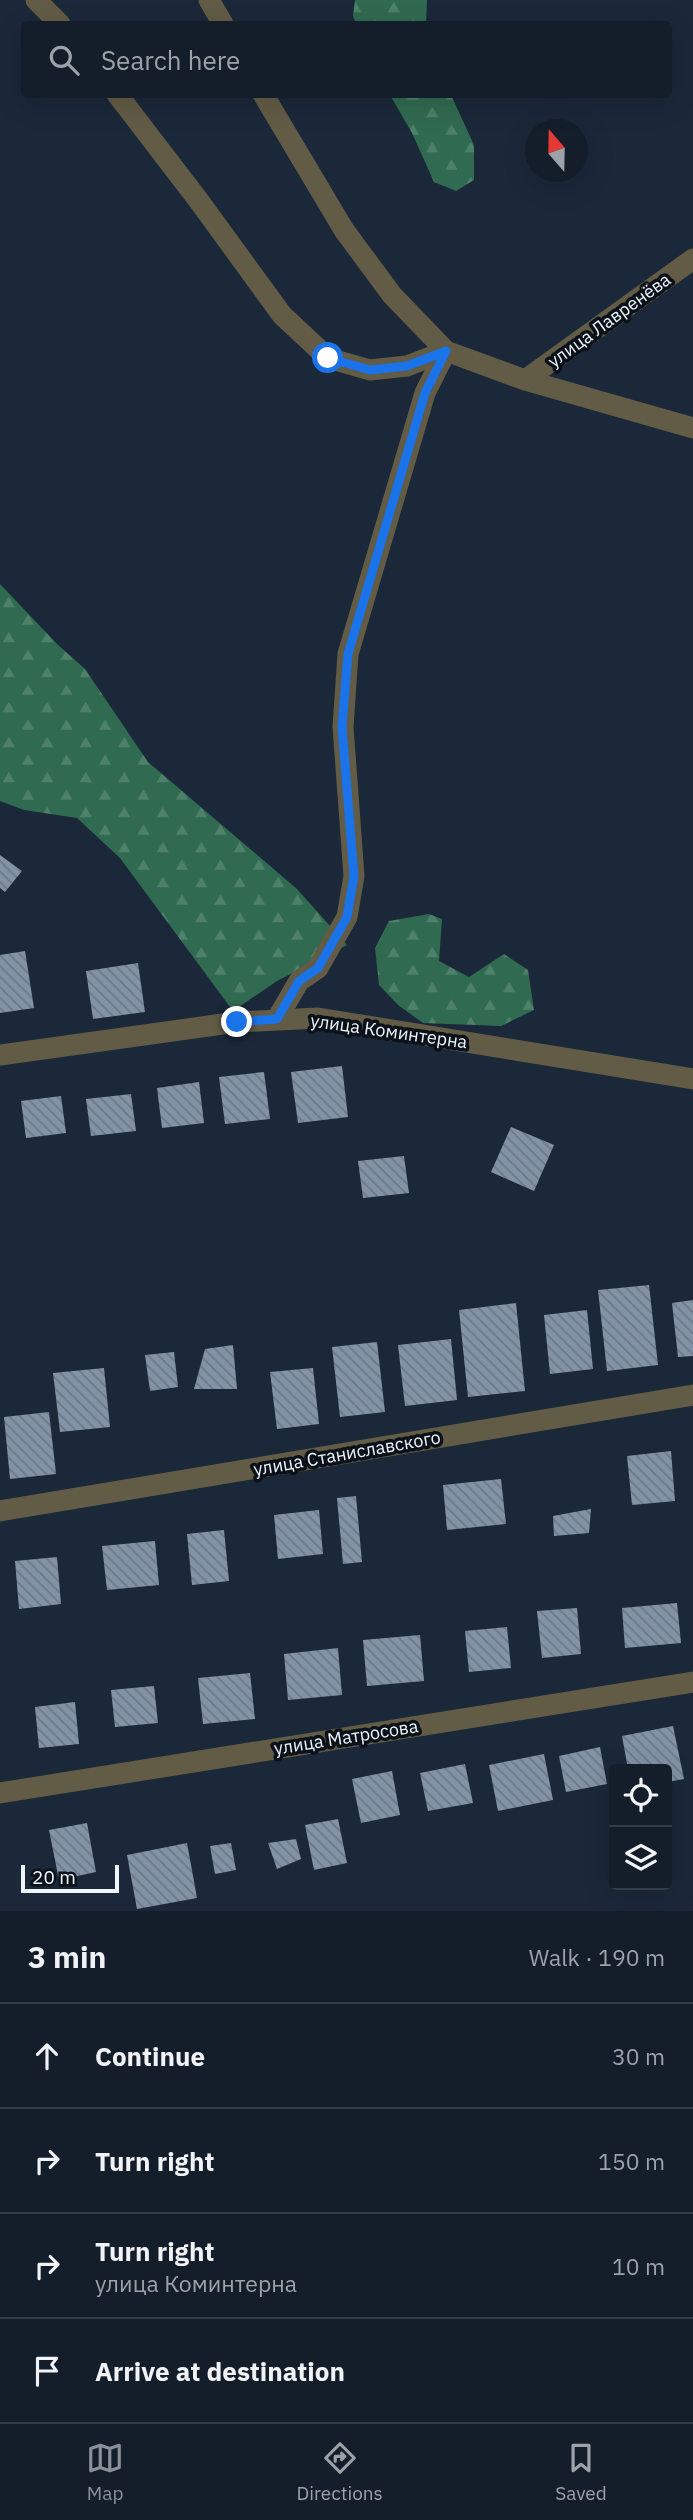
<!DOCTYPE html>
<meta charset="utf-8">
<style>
:root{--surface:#141e2b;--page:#212b37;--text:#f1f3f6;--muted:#9da2a9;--line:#333c47;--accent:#8c9099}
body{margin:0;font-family:"IBM Plex Sans",sans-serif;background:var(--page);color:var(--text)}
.controls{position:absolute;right:21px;bottom:21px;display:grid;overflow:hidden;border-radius:7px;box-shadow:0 7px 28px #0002}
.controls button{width:63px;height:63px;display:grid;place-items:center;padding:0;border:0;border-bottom:2px solid var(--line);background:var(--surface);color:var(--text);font:35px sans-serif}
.compass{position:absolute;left:525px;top:119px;width:63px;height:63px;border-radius:50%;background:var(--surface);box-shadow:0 7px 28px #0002;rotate:340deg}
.scale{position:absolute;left:21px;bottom:18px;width:98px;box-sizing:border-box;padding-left:7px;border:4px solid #eef5fe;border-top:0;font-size:19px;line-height:24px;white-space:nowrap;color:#eef5fe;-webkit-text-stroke:5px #0b1118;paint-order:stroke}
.stop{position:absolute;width:21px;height:21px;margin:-16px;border:5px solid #1a73e8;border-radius:50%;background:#fff}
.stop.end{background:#1a73e8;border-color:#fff;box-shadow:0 2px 7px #0008}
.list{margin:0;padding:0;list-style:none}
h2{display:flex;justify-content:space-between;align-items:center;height:91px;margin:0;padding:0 28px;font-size:30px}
h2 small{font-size:23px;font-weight:400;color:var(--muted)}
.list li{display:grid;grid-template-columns:46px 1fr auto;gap:21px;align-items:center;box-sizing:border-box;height:105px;padding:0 28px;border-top:2px solid var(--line)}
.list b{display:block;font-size:26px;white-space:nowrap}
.list p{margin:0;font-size:23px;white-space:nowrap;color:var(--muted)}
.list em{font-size:23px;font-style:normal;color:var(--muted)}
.icon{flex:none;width:38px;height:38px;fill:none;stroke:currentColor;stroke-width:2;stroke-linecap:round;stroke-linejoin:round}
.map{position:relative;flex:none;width:693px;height:1911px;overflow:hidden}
.search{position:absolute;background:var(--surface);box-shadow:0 7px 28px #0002;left:21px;right:21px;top:21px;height:77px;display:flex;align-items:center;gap:18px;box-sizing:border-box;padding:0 24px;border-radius:7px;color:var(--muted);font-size:26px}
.sheet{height:511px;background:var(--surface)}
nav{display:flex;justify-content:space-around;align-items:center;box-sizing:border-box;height:98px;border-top:2px solid var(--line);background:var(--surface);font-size:19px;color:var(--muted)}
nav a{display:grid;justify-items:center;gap:4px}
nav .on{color:var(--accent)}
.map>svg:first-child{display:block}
.forest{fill:url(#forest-firs)}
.building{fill:url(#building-back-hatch)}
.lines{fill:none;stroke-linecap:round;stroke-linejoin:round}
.minor{stroke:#625b45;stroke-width:21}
.route{stroke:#1a73e8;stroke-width:9}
.labels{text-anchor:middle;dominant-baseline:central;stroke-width:7;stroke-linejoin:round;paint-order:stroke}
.street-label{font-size:18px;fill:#eef5fe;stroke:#0b1118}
</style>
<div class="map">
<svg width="693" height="1911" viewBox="0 0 693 1911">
<defs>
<pattern id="forest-firs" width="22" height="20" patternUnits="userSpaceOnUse" patternTransform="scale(1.75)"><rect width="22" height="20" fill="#306a50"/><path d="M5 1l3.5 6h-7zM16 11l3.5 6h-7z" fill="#4e806a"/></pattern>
<pattern id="building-back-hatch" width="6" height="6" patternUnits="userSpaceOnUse" patternTransform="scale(1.75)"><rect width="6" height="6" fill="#8292a7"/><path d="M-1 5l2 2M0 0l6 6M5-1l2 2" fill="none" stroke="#6d7987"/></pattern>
</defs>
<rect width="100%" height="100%" fill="#1b2839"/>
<g class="forest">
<polygon points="355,0 427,0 426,24 356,24 353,16"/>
<polygon points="390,95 451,95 474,145 474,180 456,191 434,182 412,133"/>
<polygon points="0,584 57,644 85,669 148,762 297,889 347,945 277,981 233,1011 120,858 77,818 24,810 0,801"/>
<polygon points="429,914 442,919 439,961 469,977 504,954 528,970 534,1010 501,1026 423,1023 398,1005 379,985 375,948 389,921"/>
</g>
<g class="building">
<polygon points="0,855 22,871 5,892 0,888"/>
<polygon points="25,951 34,1008 0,1013 0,955"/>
<polygon points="138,963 145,1012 93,1019 86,971"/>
<polygon points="342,1066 348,1117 298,1123 291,1072"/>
<polygon points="264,1072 270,1119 225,1124 219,1077"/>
<polygon points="199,1082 204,1123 162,1128 157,1088"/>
<polygon points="131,1094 136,1131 91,1136 86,1099"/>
<polygon points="61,1096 66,1133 26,1138 21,1101"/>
<polygon points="511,1127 554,1145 534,1191 491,1172"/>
<polygon points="404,1156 409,1193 363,1198 358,1161"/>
<polygon points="649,1285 658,1365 607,1371 598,1290"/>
<polygon points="693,1300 693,1356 678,1357 672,1303"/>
<polygon points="516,1303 525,1391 468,1397 459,1310"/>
<polygon points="587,1310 593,1369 550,1374 544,1315"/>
<polygon points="451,1339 457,1400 405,1406 398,1345"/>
<polygon points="377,1342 385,1412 340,1417 332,1347"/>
<polygon points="233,1345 237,1389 194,1389 205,1349"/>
<polygon points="174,1352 178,1387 150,1391 145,1355"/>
<polygon points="104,1368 110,1427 60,1432 53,1373"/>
<polygon points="313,1368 319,1424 277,1429 270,1372"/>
<polygon points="49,1412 56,1474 10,1479 4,1417"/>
<polygon points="671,1451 675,1501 632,1505 627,1456"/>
<polygon points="501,1479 506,1524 447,1530 443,1485"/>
<polygon points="356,1496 362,1562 343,1564 337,1498"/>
<polygon points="591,1509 589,1533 554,1536 553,1516"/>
<polygon points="319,1510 323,1554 278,1559 274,1515"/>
<polygon points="224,1530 229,1581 192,1585 187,1534"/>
<polygon points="155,1541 159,1585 107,1590 102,1546"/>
<polygon points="57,1557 61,1604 19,1609 15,1561"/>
<polygon points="677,1603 681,1643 625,1648 622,1608"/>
<polygon points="577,1608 581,1654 542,1658 537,1611"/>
<polygon points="507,1627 511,1668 469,1672 465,1631"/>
<polygon points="420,1635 424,1681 367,1686 363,1640"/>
<polygon points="338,1648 342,1695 288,1700 284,1654"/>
<polygon points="250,1673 255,1719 203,1724 198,1678"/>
<polygon points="154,1686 158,1723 115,1727 111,1690"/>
<polygon points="75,1702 79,1744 39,1748 35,1707"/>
<polygon points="673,1726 684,1779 667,1782 667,1769 628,1769 622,1736"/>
<polygon points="600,1747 607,1784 566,1792 559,1756"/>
<polygon points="544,1754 553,1800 498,1811 489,1765"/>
<polygon points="465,1764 473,1803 428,1811 420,1773"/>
<polygon points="392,1771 400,1815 361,1823 352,1779"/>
<polygon points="338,1819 347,1863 314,1870 305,1825"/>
<polygon points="87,1823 96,1872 59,1880 49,1830"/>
<polygon points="296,1839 301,1859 277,1869 268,1843"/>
<polygon points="187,1843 197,1898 137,1909 127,1855"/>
<polygon points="231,1843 236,1870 215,1874 210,1846"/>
</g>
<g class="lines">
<g class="minor">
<polyline points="36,0 60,24"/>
<polyline points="209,0 223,24"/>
<polyline points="117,94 199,201 282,315 328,358 370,370 407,366 446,351"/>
<polyline points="263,94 344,230 392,295 446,351 525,380 693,428"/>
<polyline points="525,380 693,259"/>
<polyline points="277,1019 299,981 318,968 347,917 354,876 343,727 348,654 425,393 446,351"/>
<polyline points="0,1055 237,1022 318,1018 693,1079"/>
<polyline points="0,1511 693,1395"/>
<polyline points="0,1793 693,1682"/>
</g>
</g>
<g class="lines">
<polyline class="route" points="237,1022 277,1019 299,981 318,968 347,917 354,876 342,727 348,654 425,393 446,351 407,366 370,370 328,358"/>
</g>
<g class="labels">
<g class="street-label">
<text transform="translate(609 320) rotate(-36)">улица Лавренёва</text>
<text transform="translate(389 1031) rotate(8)">улица Коминтерна</text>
<text transform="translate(347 1453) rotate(-10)">улица Станиславского</text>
<text transform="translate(346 1737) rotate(-9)">улица Матросова</text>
</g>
</g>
</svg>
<div class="controls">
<button><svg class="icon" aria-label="locate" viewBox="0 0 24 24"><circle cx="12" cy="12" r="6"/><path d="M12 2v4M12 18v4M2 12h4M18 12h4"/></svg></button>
<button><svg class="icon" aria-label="layers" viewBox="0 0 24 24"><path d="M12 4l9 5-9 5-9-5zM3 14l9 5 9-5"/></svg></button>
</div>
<svg class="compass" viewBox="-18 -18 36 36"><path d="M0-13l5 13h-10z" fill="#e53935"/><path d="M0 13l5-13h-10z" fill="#9da2a9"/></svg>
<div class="scale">20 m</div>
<div class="stop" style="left:328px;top:358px"></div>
<div class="stop end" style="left:237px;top:1022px"></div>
<div class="search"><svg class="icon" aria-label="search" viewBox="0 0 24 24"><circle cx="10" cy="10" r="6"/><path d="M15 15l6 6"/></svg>Search here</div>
</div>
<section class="sheet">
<h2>3 min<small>Walk · 190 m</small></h2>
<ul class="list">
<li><svg class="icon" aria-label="ahead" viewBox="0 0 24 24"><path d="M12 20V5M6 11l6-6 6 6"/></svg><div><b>Continue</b></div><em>30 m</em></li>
<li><svg class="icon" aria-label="right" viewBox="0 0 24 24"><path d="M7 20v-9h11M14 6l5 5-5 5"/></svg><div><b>Turn right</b></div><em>150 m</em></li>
<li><svg class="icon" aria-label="right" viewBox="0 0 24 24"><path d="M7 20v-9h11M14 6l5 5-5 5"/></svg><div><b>Turn right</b><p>улица Коминтерна</p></div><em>10 m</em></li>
<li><svg class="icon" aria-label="arrive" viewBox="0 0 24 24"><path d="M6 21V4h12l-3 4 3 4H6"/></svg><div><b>Arrive at destination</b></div></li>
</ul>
</section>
<nav>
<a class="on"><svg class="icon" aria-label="map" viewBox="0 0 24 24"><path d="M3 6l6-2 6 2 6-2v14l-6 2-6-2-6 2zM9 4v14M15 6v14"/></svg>Map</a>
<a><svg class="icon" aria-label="directions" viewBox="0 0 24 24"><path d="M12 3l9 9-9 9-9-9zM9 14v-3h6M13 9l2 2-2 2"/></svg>Directions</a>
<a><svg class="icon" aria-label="saved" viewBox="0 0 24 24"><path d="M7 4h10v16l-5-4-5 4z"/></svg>Saved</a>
</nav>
